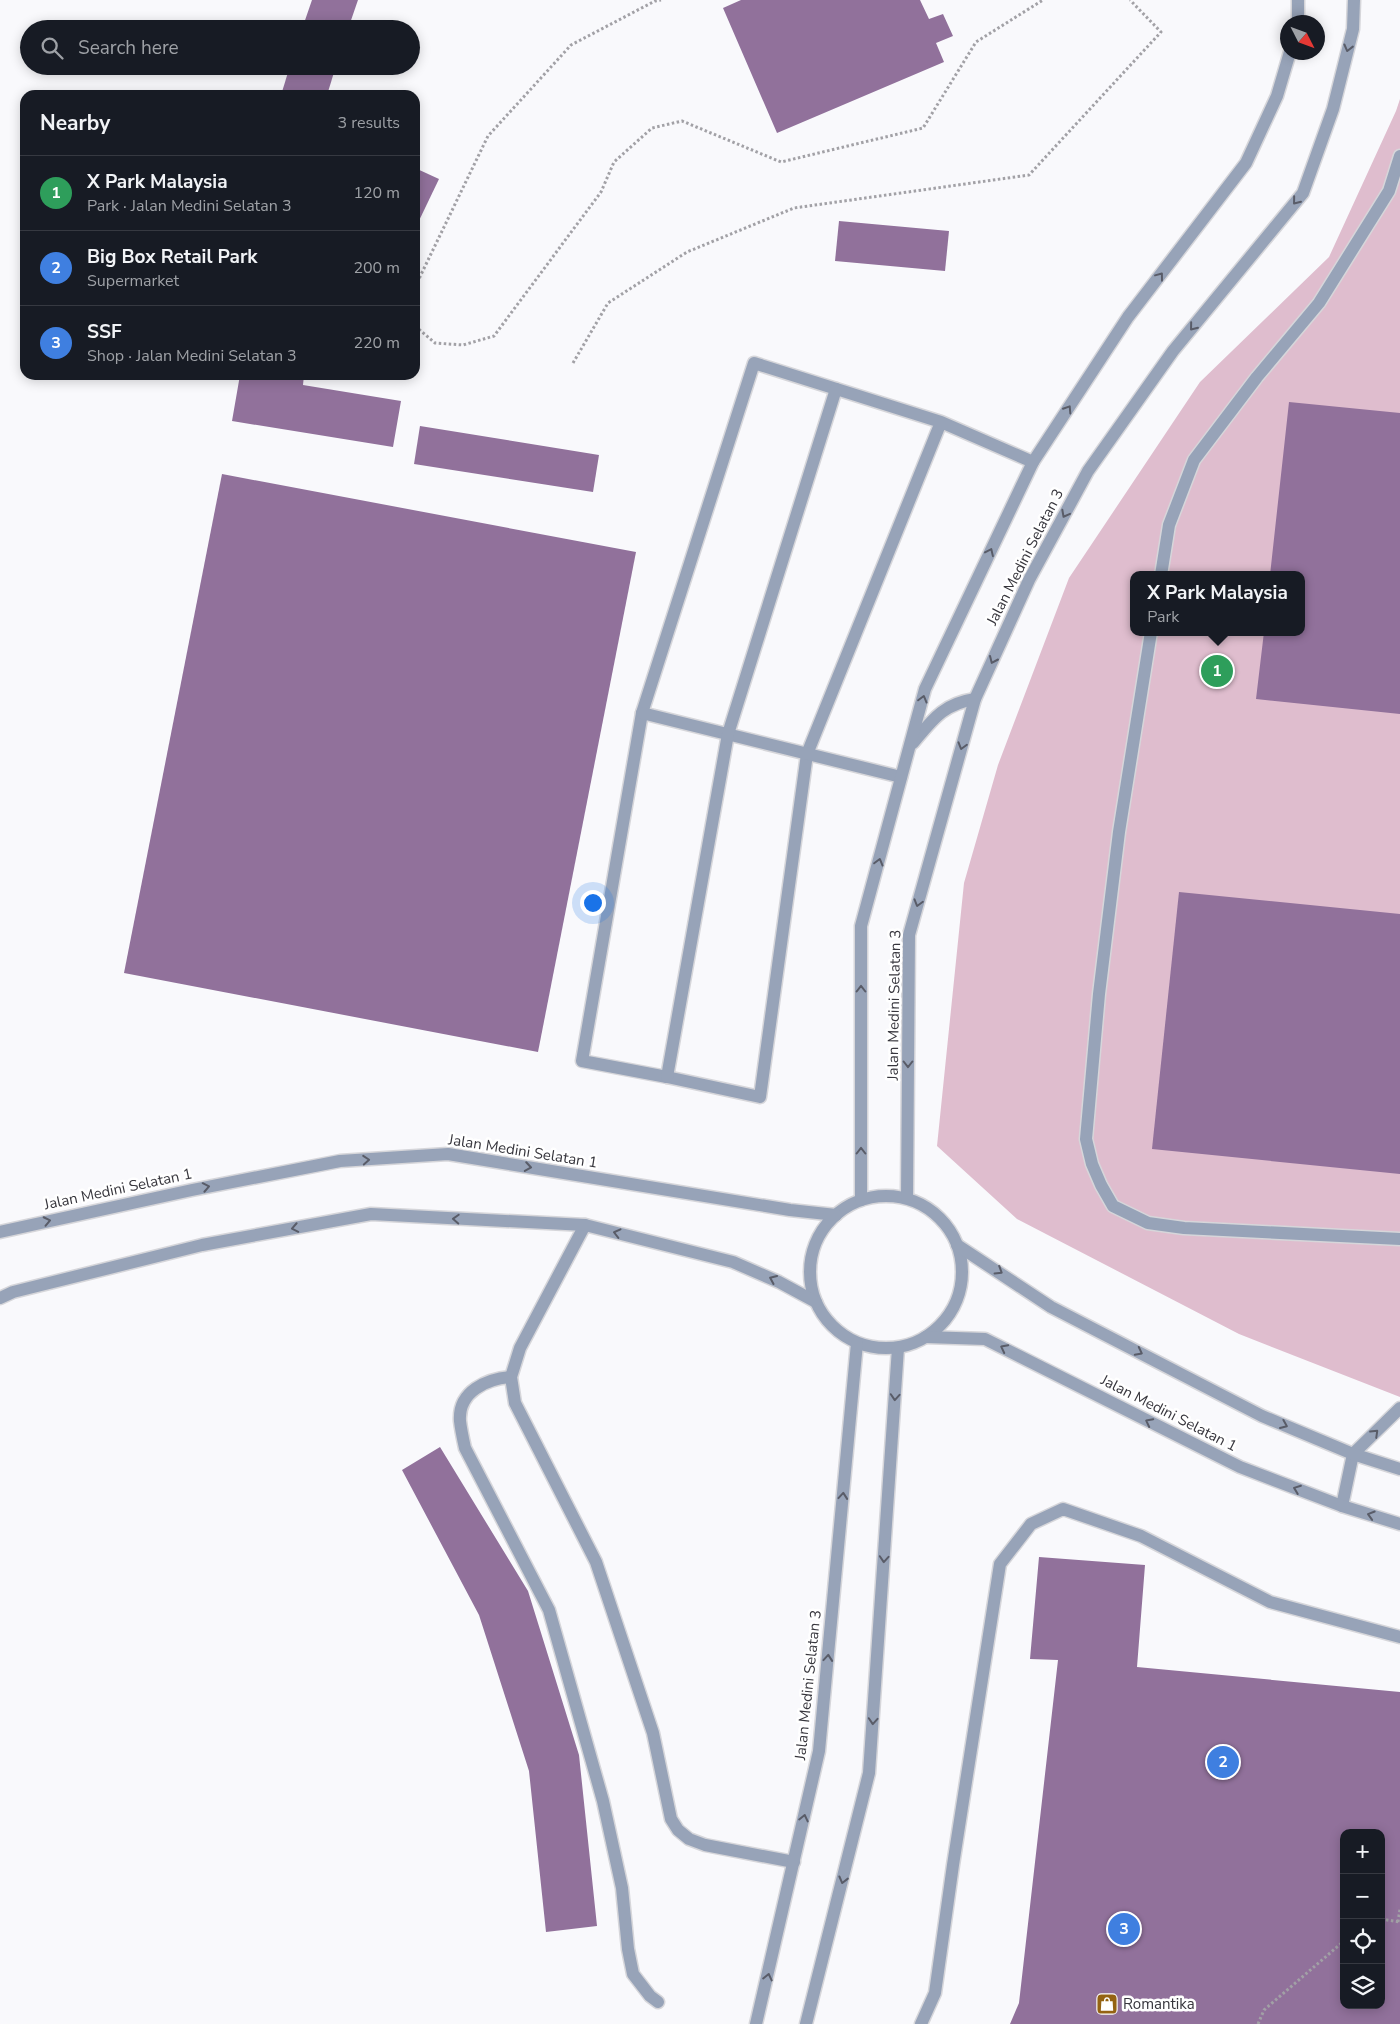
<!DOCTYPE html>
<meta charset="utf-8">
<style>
:root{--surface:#171b24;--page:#20242c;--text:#f1f3f6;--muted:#9ea1a6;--line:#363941;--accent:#7c3aed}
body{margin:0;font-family:"Nunito Sans",sans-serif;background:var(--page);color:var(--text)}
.controls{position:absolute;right:15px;bottom:15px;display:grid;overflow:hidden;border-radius:10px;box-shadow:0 2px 12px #0003}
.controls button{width:45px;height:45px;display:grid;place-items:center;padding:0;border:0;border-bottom:1px solid var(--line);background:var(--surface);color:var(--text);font:25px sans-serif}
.compass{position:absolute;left:1280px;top:15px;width:45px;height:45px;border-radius:50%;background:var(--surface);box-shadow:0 2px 12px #0003;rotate:132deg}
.you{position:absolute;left:592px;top:902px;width:18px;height:18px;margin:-12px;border:4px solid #fff;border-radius:50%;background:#1a73e8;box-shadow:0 0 0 8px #1a73e833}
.badge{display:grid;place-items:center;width:32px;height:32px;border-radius:50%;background:var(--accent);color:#fff;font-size:16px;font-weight:700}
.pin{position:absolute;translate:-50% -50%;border:2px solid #fff;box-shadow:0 1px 5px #0006}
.popup{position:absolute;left:1130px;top:571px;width:175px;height:65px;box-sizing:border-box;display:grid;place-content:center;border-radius:10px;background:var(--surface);filter:drop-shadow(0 1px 4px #0005);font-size:16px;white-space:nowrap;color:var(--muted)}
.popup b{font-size:19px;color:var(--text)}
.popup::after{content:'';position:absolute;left:50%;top:100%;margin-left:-10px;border:10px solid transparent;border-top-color:var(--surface)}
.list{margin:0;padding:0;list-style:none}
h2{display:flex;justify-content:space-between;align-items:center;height:65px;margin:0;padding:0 20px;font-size:21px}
h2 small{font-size:16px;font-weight:400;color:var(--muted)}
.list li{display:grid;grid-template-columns:32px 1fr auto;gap:15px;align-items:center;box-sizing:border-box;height:75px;padding:0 20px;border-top:1px solid var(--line)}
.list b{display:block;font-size:19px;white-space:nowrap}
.list p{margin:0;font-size:16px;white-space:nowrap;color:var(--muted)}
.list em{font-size:16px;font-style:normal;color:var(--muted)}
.icon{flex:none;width:28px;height:28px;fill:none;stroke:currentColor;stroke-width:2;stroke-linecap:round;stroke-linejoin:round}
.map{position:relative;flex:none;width:1400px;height:2024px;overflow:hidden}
.search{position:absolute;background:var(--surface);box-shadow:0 2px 12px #0003;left:20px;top:20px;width:400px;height:55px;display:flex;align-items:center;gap:12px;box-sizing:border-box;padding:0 18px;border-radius:28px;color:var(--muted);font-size:19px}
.panel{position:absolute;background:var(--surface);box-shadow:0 2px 12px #0003;left:20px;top:90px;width:400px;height:290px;border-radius:15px}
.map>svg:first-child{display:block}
.green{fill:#dfbdce;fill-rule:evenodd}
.building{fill:#91719b;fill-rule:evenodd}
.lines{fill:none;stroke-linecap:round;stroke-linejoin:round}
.lane-casing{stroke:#d6d6da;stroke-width:15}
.street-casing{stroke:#d6d6da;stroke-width:15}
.path{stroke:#a2a1a6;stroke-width:3;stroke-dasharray:2.5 2.5;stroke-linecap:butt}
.lane{stroke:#97a3b8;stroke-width:12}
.street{stroke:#97a3b8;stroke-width:12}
.oneway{stroke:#595c68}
.labels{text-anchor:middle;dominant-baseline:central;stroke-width:5;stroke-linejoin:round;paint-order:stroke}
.street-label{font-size:15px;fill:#37363d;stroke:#fff}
.poi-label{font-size:15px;fill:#37363d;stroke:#fff;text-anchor:start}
</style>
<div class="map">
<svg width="1400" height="2024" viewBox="0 0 1400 2024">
<rect width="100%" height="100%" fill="#f9f9fc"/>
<path class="green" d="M1400,99v1298l-161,-63 -222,-115 -80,-73 27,-263 34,-118 71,-187 131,-196 129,-125 67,-146zM1133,575h168v57h-168z"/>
<g class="building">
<polygon points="312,0 358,0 348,29 302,29"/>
<polygon points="741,0 920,0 929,19 943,14 953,36 936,43 944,62 777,133 723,8"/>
<polygon points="290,66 336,66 327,95 281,95"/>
<polygon points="415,168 439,179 415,229"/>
<polygon points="839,221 949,231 945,271 835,261"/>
<polygon points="240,375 304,375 303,385 401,401 393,447 232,421"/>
<polygon points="1289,402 1400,413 1400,714 1256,699 1264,632 1301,632 1301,575 1270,575"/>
<polygon points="420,426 599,455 593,492 414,464"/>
<polygon points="222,474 636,552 538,1052 124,973"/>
<polygon points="1179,892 1400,914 1400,1174 1152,1149"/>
<polygon points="440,1447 528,1591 579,1755 597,1926 546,1932 529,1771 479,1615 402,1470"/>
<path d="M1039,1557l106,8 -8,102 263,25v332h-390l9,-21 39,-343 -28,-1zM1344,1833h37v172h-37z"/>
</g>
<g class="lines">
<g class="lane-casing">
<g id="lane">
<polyline points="941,422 807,754 760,1097 667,1077 582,1061 642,713 754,363 941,422 1033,462"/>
<polyline points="1161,575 1169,525 1194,460 1257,377 1319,303 1389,191 1400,156"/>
<polyline points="1151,632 1119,832 1099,994 1086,1139 1092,1164 1101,1185 1113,1206 1148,1223 1184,1228 1400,1239"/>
<polyline points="642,713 901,777"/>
<polyline points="667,1077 728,734 836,389"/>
<polyline points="585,1225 520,1348 511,1377 515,1403 596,1562 653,1733 671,1819 678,1830 689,1839 705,1845 794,1862"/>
<path d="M511,1377c-24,2 -53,14 -51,44 1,9 3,18 5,27l84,162 54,191 19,87 6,61 5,25 17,22 8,6"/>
<polyline points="1342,1506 1353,1454 1400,1408"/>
<polyline points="921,2024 935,1993 953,1865 1000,1564 1031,1524 1063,1509 1141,1536 1270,1602 1400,1637"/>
</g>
</g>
<g class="street-casing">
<g id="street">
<polyline points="1298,22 1298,0"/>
<path d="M913,743c20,-24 30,-39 62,-44"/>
<circle cx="886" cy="1272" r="76"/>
<polyline points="907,1198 909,935 975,699 1029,580 1088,471 1173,351 1303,193 1333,109 1353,29 1354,0"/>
<polyline points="861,1200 861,926 925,689 1033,462 1128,317 1246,163 1277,96 1290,52"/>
<polyline points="0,1232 192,1190 340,1161 448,1154 790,1210 836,1215"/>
<polyline points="957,1245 1051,1307 1262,1416 1353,1454 1400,1469"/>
<polyline points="0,1298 13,1292 202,1245 371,1214 585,1225 733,1262 779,1282 816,1302"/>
<polyline points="926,1337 985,1339 1240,1467 1342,1506 1400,1524"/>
<polyline points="756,2024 819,1751 857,1343"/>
<polyline points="806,2024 869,1773 898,1348"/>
</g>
</g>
<g class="path">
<polyline points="415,287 488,136 571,45 655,1 661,0"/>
<polyline points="415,326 435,343 463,345 494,336 601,192 614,162 652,128 682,121 781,162 923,128 976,42 1043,0"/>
<polyline points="573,363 608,303 687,252 794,208 1029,175 1161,32 1130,0"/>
<polyline points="1381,1919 1400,1922"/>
<polyline points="1398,1922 1400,1909"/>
<polyline points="1258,2024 1264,2010 1344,1941"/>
</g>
<use href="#lane" class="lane"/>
<use href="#street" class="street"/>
</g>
<defs><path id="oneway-chevron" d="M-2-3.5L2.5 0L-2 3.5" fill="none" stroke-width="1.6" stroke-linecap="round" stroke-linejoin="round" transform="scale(1.25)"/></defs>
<g class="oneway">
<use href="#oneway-chevron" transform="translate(1348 48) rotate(104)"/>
<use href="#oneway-chevron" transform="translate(1296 201) rotate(129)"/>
<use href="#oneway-chevron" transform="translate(1160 276) rotate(-53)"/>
<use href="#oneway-chevron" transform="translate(1193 327) rotate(129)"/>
<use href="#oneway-chevron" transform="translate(1068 409) rotate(-57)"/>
<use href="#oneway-chevron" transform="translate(1065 514) rotate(118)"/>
<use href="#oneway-chevron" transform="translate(990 552) rotate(-65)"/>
<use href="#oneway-chevron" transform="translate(993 660) rotate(114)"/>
<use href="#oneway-chevron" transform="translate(923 699) rotate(-75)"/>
<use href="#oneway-chevron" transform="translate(962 746) rotate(106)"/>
<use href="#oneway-chevron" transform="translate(879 862) rotate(-75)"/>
<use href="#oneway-chevron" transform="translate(918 903) rotate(106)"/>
<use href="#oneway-chevron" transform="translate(861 989) rotate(-90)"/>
<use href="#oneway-chevron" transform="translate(908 1064) rotate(90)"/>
<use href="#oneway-chevron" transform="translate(861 1151) rotate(-90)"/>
<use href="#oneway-chevron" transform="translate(366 1160) rotate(-4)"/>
<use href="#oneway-chevron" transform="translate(528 1167) rotate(9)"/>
<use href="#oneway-chevron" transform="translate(206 1187) rotate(-11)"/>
<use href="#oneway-chevron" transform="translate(456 1219) rotate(-177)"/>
<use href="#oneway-chevron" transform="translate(47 1221) rotate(-12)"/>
<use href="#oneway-chevron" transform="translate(295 1228) rotate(169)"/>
<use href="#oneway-chevron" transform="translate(617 1233) rotate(-166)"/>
<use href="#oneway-chevron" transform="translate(999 1271) rotate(32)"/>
<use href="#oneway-chevron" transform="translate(773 1279) rotate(-156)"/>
<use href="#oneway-chevron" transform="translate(1004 1348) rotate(-153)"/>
<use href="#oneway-chevron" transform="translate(1139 1352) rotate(27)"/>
<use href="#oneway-chevron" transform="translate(895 1397) rotate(94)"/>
<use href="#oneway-chevron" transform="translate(1149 1422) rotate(-153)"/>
<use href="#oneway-chevron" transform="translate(1284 1425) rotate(23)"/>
<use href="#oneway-chevron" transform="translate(1375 1433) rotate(-44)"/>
<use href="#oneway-chevron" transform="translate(1297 1489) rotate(-159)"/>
<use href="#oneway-chevron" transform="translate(843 1496) rotate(-85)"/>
<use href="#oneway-chevron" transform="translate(1371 1515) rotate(-163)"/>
<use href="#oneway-chevron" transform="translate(884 1559) rotate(94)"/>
<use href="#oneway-chevron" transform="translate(828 1658) rotate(-85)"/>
<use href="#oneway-chevron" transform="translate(873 1721) rotate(94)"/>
<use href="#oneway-chevron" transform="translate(804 1818) rotate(-77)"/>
<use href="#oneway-chevron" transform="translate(843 1880) rotate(104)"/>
<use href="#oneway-chevron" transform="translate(768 1977) rotate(-77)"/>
</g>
<defs>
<g id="shop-square" transform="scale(1.125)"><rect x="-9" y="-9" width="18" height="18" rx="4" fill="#946313" stroke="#fff"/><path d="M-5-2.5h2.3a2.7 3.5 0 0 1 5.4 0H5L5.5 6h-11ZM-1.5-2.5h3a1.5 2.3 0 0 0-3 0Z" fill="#fff"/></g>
</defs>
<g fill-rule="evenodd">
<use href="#shop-square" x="1107" y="2004"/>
</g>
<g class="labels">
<g class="street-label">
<text transform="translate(1025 557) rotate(-63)">Jalan Medini Selatan 3</text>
<text transform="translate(894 1005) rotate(-89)">Jalan Medini Selatan 3</text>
<text transform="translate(523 1151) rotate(9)">Jalan Medini Selatan 1</text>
<text transform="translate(118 1189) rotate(-12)">Jalan Medini Selatan 1</text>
<text transform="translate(1169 1413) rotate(27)">Jalan Medini Selatan 1</text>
<text transform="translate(808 1685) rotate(-84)">Jalan Medini Selatan 3</text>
</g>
<g class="poi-label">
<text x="1123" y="2004">Romantika</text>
</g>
</g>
</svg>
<div class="controls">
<button>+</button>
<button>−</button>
<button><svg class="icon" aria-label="locate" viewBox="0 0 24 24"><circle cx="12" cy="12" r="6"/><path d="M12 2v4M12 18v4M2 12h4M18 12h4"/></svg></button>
<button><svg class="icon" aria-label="layers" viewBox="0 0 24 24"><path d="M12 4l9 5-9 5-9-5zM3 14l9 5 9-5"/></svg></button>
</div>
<svg class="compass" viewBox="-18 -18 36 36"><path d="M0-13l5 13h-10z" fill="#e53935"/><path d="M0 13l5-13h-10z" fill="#9ea1a6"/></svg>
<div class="you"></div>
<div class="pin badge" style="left:1217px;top:671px;background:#2e9e5b">1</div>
<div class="popup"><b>X Park Malaysia</b>Park</div>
<div class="pin badge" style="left:1223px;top:1762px;background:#3f7fe0">2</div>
<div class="pin badge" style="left:1124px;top:1929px;background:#3f7fe0">3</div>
<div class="search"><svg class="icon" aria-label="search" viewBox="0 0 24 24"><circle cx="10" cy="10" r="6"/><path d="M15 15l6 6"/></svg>Search here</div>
<section class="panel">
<h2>Nearby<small>3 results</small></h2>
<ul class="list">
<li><span class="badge" style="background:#2e9e5b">1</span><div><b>X Park Malaysia</b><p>Park · Jalan Medini Selatan 3</p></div><em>120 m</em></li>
<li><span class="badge" style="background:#3f7fe0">2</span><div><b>Big Box Retail Park</b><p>Supermarket</p></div><em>200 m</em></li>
<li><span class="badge" style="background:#3f7fe0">3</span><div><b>SSF</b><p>Shop · Jalan Medini Selatan 3</p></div><em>220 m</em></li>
</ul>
</section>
</div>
